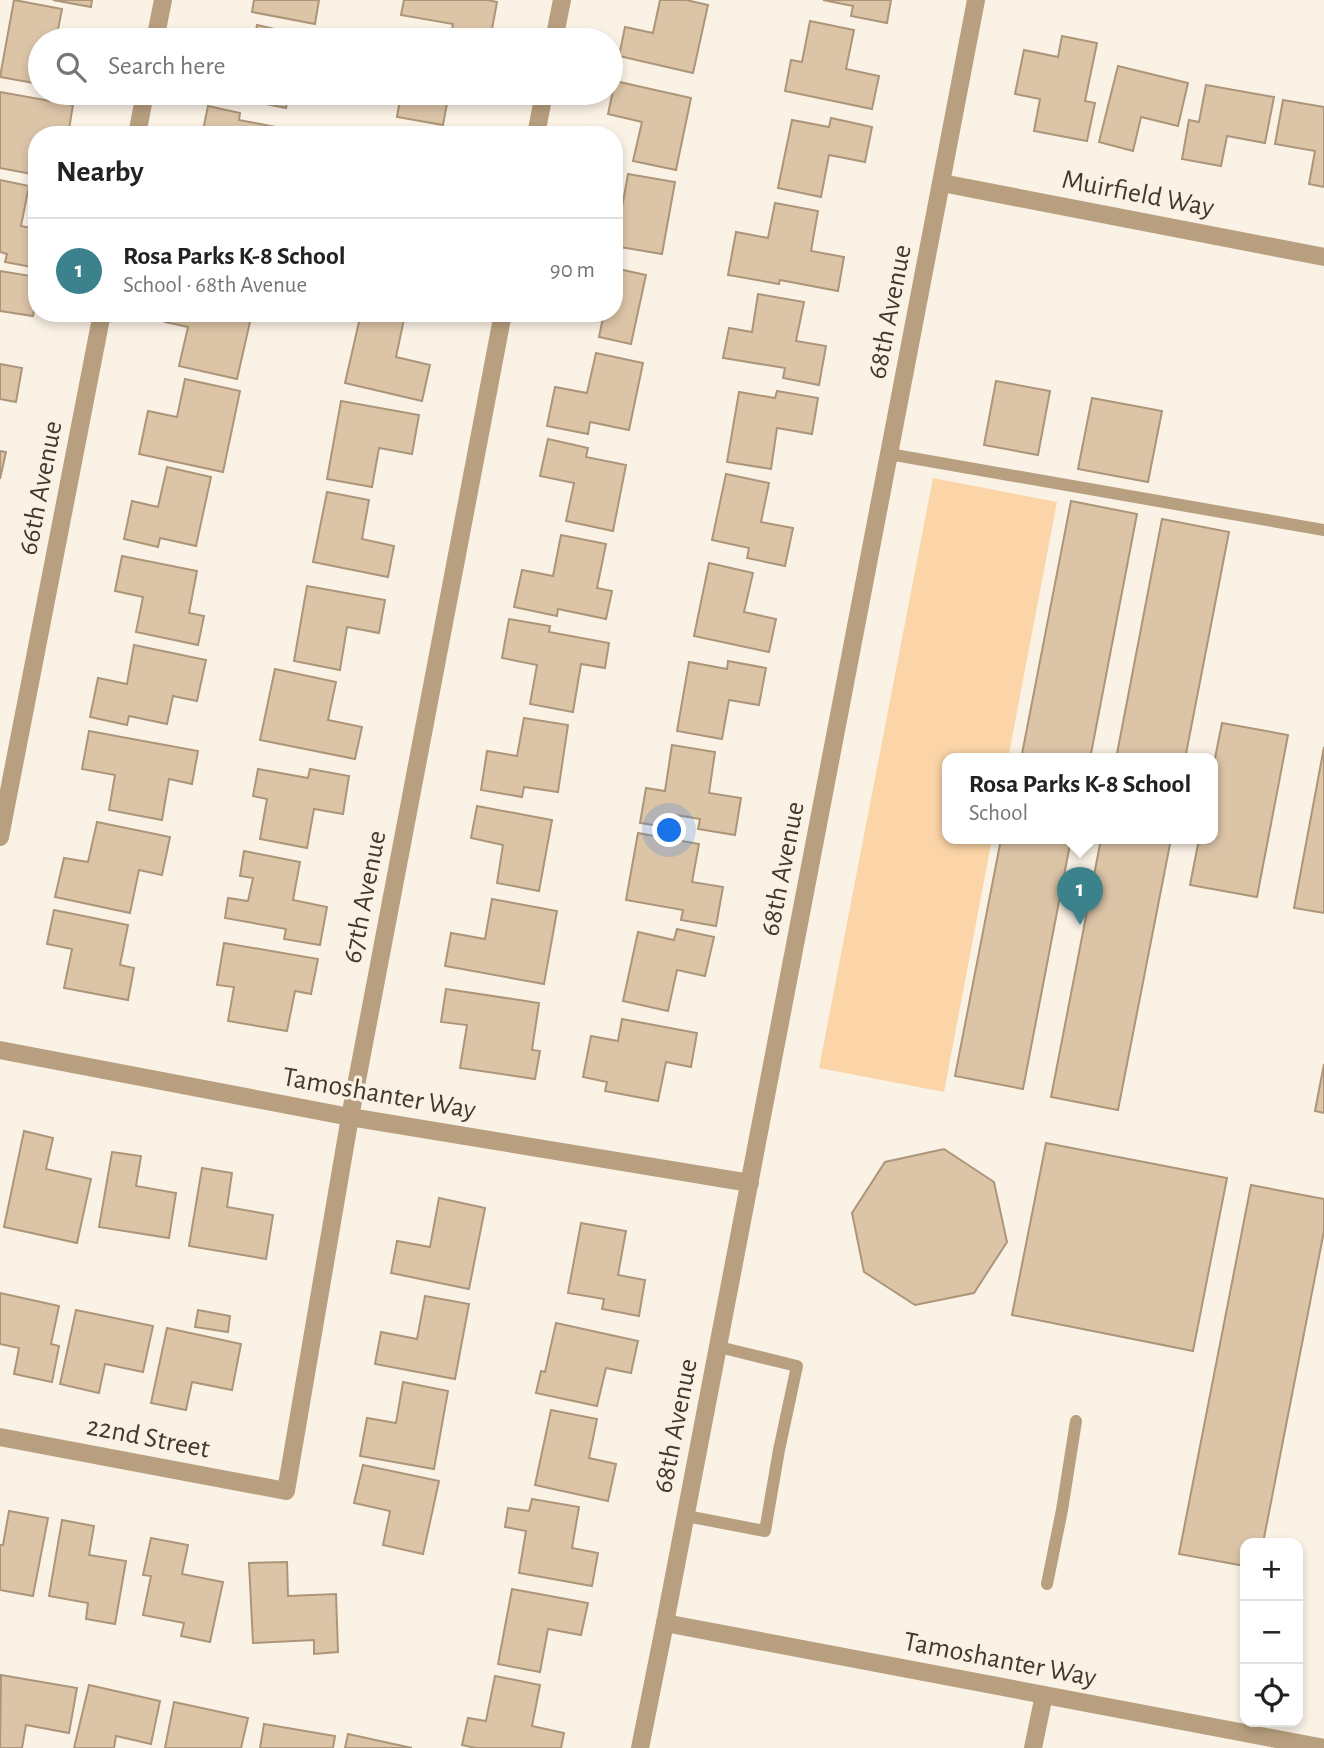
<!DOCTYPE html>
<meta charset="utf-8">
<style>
:root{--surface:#fff;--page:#f2f2f2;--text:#222;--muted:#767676;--line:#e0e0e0;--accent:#3c828d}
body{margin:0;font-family:"Alegreya Sans",sans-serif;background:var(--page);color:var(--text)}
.controls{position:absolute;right:21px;bottom:21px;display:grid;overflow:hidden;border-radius:14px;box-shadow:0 4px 10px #0003}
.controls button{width:63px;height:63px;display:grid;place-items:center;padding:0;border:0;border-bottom:2px solid var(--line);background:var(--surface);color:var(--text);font:35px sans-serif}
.you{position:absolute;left:670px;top:831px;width:24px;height:24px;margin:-18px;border:5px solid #fff;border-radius:50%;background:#1a73e8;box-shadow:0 0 0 10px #1a73e833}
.badge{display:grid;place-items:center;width:46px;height:46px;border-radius:50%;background:var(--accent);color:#fff;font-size:23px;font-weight:700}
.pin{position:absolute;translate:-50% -58px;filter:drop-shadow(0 2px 4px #0008)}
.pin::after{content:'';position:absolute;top:37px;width:24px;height:21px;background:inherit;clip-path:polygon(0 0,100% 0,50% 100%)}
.popup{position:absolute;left:942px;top:753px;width:276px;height:91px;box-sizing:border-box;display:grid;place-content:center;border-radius:14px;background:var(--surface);filter:drop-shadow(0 2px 5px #0005);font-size:23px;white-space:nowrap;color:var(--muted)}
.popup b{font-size:26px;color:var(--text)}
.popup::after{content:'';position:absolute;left:50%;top:100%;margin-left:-14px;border:14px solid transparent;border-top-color:var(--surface)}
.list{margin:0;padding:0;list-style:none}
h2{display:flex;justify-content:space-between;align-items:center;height:91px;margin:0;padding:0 28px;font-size:30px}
h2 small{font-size:23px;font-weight:400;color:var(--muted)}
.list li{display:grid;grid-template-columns:46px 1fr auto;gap:21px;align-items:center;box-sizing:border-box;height:105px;padding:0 28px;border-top:2px solid var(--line)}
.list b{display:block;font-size:26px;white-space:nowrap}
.list p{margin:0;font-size:23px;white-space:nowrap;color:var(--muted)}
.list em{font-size:23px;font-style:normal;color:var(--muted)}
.icon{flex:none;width:38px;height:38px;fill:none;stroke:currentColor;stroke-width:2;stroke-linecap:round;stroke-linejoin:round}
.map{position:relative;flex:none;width:1324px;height:1748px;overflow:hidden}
.search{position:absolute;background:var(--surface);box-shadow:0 4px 10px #0003;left:28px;top:28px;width:595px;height:77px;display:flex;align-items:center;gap:18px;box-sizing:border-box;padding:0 24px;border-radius:38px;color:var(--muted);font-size:26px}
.panel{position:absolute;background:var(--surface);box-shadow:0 4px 10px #0003;left:28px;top:126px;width:595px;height:196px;border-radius:28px}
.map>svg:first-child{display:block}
.grass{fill:#fbd5a7}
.building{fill:#dcc4a7;stroke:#ac9579;stroke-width:2}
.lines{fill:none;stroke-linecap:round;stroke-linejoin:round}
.service{stroke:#b89f7f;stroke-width:12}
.minor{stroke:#b89f7f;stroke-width:18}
.tertiary{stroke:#b89f7f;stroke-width:18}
.labels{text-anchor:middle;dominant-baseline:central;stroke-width:6;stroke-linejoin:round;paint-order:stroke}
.street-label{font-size:28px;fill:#43392e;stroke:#fbf2e6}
</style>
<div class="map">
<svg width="1324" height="1748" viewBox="0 0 1324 1748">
<rect width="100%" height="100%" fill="#fbf2e6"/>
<polygon class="grass" points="933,478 1057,502 1008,759 947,759 947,839 992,839 944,1092 819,1068"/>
<g class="building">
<polygon points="14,0 62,9 56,40 40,40 40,84 0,77"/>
<polygon points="53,0 92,0 91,7"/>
<polygon points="254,0 319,0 315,24 252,12"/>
<polygon points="404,0 488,0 497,2 490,40 451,34 453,24 401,15"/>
<polygon points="660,0 686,0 708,5 693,73 619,56 625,27 653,33"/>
<polygon points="823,0 891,0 887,23 851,16 853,6"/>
<polygon points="810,21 854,30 846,69 879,76 872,109 785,91 791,60 802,62"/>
<polygon points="257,25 301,35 299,40 254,40"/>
<polygon points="1062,36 1097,43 1085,101 1095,103 1087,141 1034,131 1040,99 1015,94 1024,50 1058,57"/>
<polygon points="1118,66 1188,83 1178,126 1141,117 1133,151 1099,142"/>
<polygon points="615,81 691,98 676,170 633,161 642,122 608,114"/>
<polygon points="1206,85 1274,97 1265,143 1227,136 1221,166 1182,159 1189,120 1199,122"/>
<polygon points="0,92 73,105 68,135 37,135 37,175 0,168"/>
<polygon points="212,93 289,93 286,108"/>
<polygon points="401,93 449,93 443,125 397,117"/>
<polygon points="1283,100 1324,107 1324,187 1309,184 1315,151 1275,144"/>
<polygon points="208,106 240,113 239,120 281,128 280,135 202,135"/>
<polygon points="831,118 872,127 865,162 829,155 821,197 778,188 792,120 829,127"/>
<polygon points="394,128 427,135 392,135"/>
<polygon points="628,174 675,182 662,254 614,246 614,212 621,213"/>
<polygon points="0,180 29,186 21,226 37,229 37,268 5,262 7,254 0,252"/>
<polygon points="775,203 818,211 811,251 844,257 838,291 780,280 779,284 728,275 736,232 768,238"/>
<polygon points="614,268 646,275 631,344 599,337 604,313 614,313"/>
<polygon points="0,271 37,277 37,297 33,316 0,311"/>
<polygon points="758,294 804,302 796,341 826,346 819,385 783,378 785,368 723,358 729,328 752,332"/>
<polygon points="167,313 252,313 237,379 179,366 188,327 165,322"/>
<polygon points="361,313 380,313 404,319 396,357 430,365 422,401 345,383"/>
<polygon points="596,353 643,363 629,430 590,422 588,434 547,426 555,387 587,393"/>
<polygon points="0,364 22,368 16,402 0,399"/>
<polygon points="185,379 240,391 223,472 139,454 148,411 177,417"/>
<polygon points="996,381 1050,391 1038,455 984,445"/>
<polygon points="777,391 818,398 812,434 777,428 771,469 727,462 739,392 775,398"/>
<polygon points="1092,398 1162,411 1148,482 1078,469"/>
<polygon points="341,401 419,415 412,454 379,448 372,487 327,479"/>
<polygon points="548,439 588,448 586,457 626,465 613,531 566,521 574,483 540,476"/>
<polygon points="0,451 6,452 0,479"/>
<polygon points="167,467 211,477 196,546 160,538 158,547 124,539 132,501 158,507"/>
<polygon points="726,474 769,483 761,522 793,528 785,566 747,558 749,548 712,540"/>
<polygon points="327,492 369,500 362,539 394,546 388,577 313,562"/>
<polygon points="1071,501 1137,514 1090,759 1045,759 1022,754"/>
<polygon points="1162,519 1229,532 1185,759 1116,759"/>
<polygon points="561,535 606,544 597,588 612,591 606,619 558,609 557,616 514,607 522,570 553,576"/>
<polygon points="122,556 197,571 189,613 204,616 198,645 136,632 143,597 115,591"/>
<polygon points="709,563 753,573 744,612 776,619 769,652 694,636"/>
<polygon points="307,586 385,600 379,633 347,627 340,670 294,661"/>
<polygon points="509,619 550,626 549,632 609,643 605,668 581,664 573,712 530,704 537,665 502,658"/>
<polygon points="134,645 206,660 197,701 173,696 167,724 129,716 127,725 90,717 98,678 127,684"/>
<polygon points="728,661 766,668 759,705 729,700 722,739 677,731 689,662 727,669"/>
<polygon points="275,669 336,682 328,720 362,727 355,759 260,740"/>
<polygon points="524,718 568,725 558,792 524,787 522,797 481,790 487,751 517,756"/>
<polygon points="1222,723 1288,735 1257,897 1190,885 1199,839 1213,839 1213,768"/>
<polygon points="89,731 198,751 192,784 169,779 162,820 109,810 115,775 82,769"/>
<polygon points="672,745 715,752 709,793 741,798 735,835 698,829 700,819 676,815 673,828 640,823 646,788 665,791"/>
<polygon points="1324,747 1324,913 1294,908"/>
<polygon points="258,769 308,778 310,769 349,776 343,814 314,809 307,848 260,839 267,799 253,796"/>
<polygon points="477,806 552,820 539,891 497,883 503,845 471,838"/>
<polygon points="97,822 170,837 162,875 139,870 130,913 55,897 64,858 88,862"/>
<polygon points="638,833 699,844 692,882 723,887 716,926 681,920 683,910 626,900"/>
<polygon points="1001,839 1071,839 1023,1089 955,1076"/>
<polygon points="1101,839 1171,839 1118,1110 1051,1097"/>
<polygon points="244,851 300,862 293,900 327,907 320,945 284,939 286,929 225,918 228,898 248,901 253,878 240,876"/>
<polygon points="492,899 557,911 544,984 445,966 451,933 485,939"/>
<polygon points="54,910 128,925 120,965 134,968 128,1000 64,988 72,949 47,944"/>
<polygon points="677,929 714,937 705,976 677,970 668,1011 623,1001 638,932 674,940"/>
<polygon points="224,943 318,959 311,994 295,991 287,1031 228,1021 234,987 217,985"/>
<polygon points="446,989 539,1003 532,1050 540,1051 535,1079 460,1068 467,1025 441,1022"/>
<polygon points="622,1019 697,1033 691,1067 666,1062 658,1101 605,1091 607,1082 583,1077 591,1036 618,1041"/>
<polygon points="1324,1064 1324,1113 1315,1111"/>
<polygon points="24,1131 53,1138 46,1169 91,1179 77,1243 4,1227"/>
<polygon points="1046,1143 1227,1178 1193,1351 1012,1315"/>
<polygon points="944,1149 994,1182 1007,1242 974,1293 915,1305 864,1272 852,1213 885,1162"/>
<polygon points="112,1152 141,1156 136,1186 176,1193 169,1238 99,1227"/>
<polygon points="202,1168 232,1173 227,1207 273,1215 266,1259 189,1246"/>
<polygon points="1251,1185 1324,1199 1324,1231 1263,1543 1245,1543 1245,1566 1179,1554"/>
<polygon points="439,1198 485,1208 469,1289 391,1273 397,1241 430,1247"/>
<polygon points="581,1223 626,1231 618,1275 645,1280 639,1316 602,1309 604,1299 568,1293"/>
<polygon points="0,1293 59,1306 51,1344 59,1346 52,1382 14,1374 19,1348 0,1344"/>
<polygon points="425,1296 469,1304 455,1379 375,1364 381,1332 417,1339"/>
<polygon points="76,1310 153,1326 143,1372 105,1364 99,1393 60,1384"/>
<polygon points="198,1310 230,1316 228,1332 195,1327"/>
<polygon points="556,1323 638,1341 631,1373 606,1368 597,1406 536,1393 541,1371 545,1372"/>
<polygon points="167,1328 241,1344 232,1390 192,1382 186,1410 151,1403"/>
<polygon points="403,1382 448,1391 434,1469 360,1456 367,1418 396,1423"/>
<polygon points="551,1410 597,1419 589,1458 616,1464 608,1501 535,1485"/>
<polygon points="363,1465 439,1481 423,1554 383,1545 390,1511 354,1503"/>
<polygon points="532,1499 579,1507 572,1548 598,1553 592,1586 519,1573 526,1531 505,1527 508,1508 529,1511"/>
<polygon points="9,1511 48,1518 33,1596 0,1590 0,1545 3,1545"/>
<polygon points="62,1520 94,1526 89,1555 126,1561 115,1624 86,1619 88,1603 49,1596"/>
<polygon points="151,1538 188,1545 182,1574 223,1582 210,1642 181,1636 184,1623 143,1615 151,1576 143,1575"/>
<polygon points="287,1562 288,1596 336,1594 338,1652 314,1654 314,1640 253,1643 249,1563"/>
<polygon points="512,1589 588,1603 581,1635 548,1629 540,1672 498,1664"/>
<polygon points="1,1675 77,1688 69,1733 26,1725 22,1748 0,1748"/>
<polygon points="495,1676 540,1685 532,1726 564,1733 561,1748 476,1748 462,1745 468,1718 486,1721"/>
<polygon points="89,1685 160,1701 151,1744 116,1736 114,1748 74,1748"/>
<polygon points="174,1702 248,1718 241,1748 165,1748"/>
<polygon points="264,1724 335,1736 333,1748 260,1748"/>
<polygon points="348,1734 412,1748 345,1748"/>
</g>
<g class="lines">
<g class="service">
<polyline points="889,454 1324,530"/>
<polyline points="686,1516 765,1531 779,1450 797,1366 719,1347"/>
<polyline points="1047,1584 1062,1510 1076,1421"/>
</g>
<g class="minor">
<polyline points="155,40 163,0"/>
<polyline points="554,40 562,0"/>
<polyline points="137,135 145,93"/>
<polyline points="536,135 544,93"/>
<polyline points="942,183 1324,257"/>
<polyline points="0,837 102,313"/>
<polyline points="0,1050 350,1117 750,1183"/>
<polyline points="0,1437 286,1491 350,1117 503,313"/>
<polyline points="665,1623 1324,1748"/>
<polyline points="1033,1748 1044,1695"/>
</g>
<polyline class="tertiary" points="640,1748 665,1623 976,0"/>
</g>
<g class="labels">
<g class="street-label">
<text transform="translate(1138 194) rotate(11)">Muirfield Way</text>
<text transform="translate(890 312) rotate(-79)">68th Avenue</text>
<text transform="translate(41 488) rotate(-79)">66th Avenue</text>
<text transform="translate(783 869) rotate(-79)">68th Avenue</text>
<text transform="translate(365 897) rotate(-79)">67th Avenue</text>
<text transform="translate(379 1094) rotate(10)">Tamoshanter Way</text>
<text transform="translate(676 1426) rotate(-79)">68th Avenue</text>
<text transform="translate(148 1438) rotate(11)">22nd Street</text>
<text transform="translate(1000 1660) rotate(11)">Tamoshanter Way</text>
</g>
</g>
</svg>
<div class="controls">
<button>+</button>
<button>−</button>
<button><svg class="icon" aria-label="locate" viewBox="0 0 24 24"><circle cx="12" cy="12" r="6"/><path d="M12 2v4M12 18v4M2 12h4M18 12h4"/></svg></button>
</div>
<div class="you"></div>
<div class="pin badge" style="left:1080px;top:925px">1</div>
<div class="popup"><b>Rosa Parks K-8 School</b>School</div>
<div class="search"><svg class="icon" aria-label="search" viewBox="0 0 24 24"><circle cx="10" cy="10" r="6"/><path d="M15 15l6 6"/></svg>Search here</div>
<section class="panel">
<h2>Nearby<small></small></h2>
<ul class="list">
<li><span class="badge">1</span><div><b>Rosa Parks K-8 School</b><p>School · 68th Avenue</p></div><em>90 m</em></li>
</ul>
</section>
</div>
